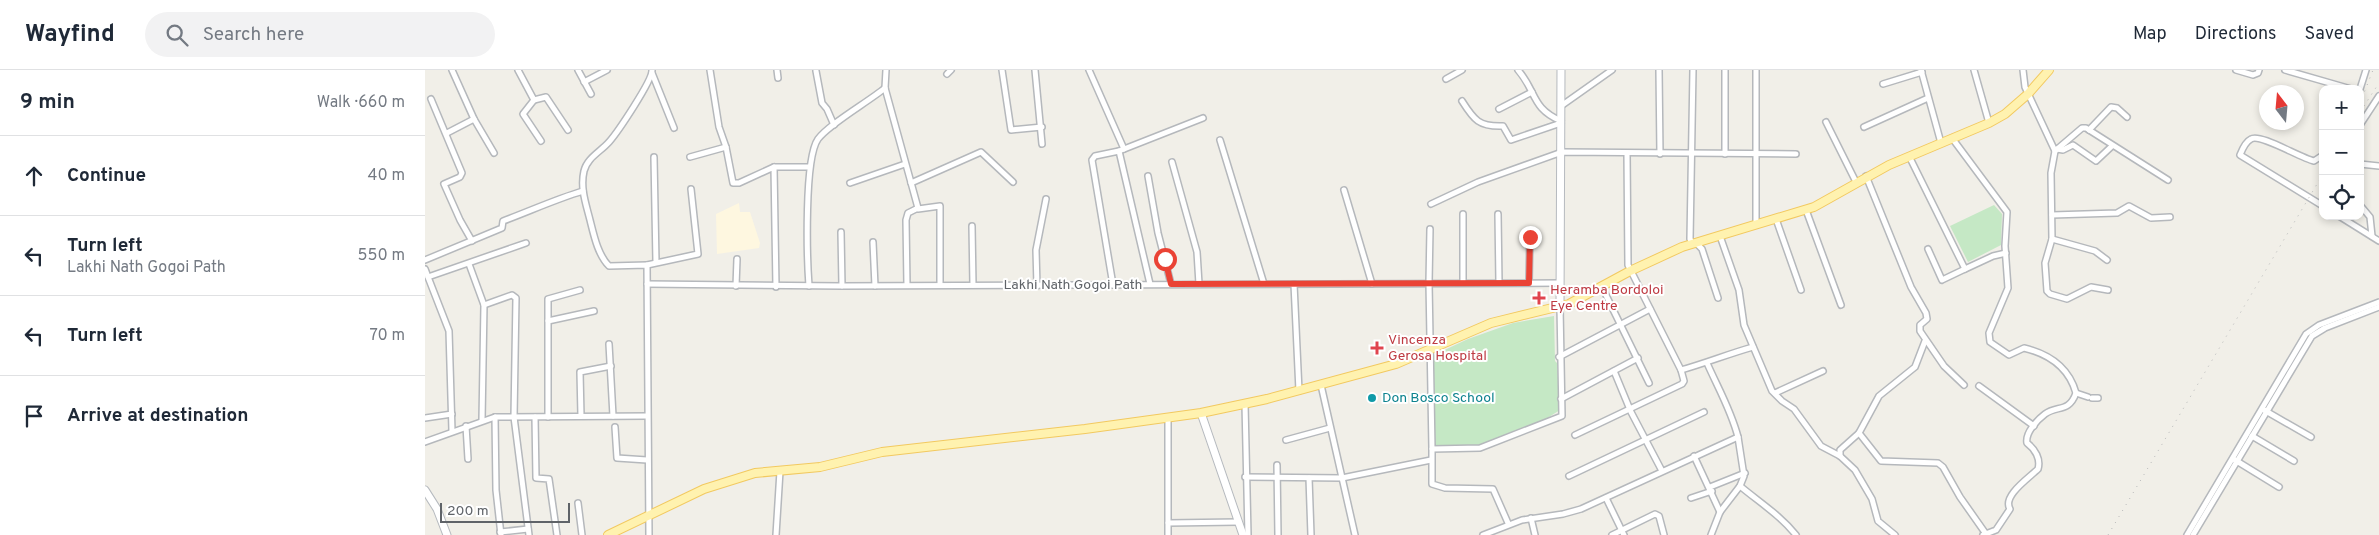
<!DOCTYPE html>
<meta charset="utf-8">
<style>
:root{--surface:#fff;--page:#f2f2f3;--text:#1f2937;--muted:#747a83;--line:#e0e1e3}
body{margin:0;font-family:Overpass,sans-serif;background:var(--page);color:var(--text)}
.controls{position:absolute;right:15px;top:15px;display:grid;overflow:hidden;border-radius:10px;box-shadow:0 2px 8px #0003}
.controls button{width:45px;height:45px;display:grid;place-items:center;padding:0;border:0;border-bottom:1px solid var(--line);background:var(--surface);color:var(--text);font:25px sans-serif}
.compass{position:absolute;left:1834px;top:15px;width:45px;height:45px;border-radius:50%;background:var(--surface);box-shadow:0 2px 8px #0003;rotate:344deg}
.scale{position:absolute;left:15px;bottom:12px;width:130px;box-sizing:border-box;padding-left:5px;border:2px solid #5f6368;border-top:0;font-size:14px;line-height:18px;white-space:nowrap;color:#5f6368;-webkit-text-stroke:4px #fff;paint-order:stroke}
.stop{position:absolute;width:15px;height:15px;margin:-11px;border:4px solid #ea4335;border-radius:50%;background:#fff}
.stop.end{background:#ea4335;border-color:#fff;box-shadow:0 1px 5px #0008}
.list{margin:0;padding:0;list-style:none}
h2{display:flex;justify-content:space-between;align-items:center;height:65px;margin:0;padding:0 20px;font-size:21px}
h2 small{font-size:16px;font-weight:400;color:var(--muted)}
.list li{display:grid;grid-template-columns:32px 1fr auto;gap:15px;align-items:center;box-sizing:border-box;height:80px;padding:0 20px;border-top:1px solid var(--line)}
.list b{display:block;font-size:19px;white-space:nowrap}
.list p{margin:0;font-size:16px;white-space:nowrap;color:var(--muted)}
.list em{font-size:16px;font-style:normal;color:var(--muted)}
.icon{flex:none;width:28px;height:28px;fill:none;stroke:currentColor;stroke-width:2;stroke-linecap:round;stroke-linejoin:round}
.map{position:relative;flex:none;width:1954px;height:465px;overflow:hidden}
header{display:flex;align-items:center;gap:30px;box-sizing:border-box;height:70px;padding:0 25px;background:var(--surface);border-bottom:1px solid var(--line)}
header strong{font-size:24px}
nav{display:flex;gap:28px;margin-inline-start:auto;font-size:18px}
.search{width:350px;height:45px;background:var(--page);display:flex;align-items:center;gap:12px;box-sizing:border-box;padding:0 18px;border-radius:28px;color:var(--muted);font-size:19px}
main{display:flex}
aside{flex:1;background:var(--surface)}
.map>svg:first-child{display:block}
.commercial{fill:#fef7e0}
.green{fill:#c5e8c5}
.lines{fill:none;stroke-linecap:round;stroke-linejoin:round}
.street-casing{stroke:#b5b8bc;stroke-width:8}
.secondary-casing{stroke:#b6babf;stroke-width:9}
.primary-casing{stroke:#f2c960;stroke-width:10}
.street{stroke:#fff;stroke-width:5}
.secondary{stroke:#fff;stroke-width:7}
.primary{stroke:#fff2af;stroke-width:8}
.rail{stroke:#b6b7b8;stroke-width:1;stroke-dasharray:1 6;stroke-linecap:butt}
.route{stroke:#ea4335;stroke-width:6}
.health-dot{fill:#e0444e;stroke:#fff;stroke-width:2}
.culture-dot{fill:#0f9aa8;stroke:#fff;stroke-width:2}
.labels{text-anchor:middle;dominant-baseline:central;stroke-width:4;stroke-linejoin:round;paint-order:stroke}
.street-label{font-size:14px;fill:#5f6368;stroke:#fff}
.health-label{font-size:14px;fill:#be3a42;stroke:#fff;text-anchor:start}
.culture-label{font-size:14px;fill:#0d838f;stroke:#fff;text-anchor:start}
</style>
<header>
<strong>Wayfind</strong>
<div class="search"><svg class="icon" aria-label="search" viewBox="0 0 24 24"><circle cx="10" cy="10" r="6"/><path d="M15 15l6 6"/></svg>Search here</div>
<nav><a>Map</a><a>Directions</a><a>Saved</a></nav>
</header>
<main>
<aside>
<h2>9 min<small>Walk · 660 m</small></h2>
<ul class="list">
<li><svg class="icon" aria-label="ahead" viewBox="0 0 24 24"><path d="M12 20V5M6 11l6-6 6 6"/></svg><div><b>Continue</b></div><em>40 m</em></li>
<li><svg class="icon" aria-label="left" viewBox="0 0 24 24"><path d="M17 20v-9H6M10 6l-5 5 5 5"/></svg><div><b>Turn left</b><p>Lakhi Nath Gogoi Path</p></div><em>550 m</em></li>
<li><svg class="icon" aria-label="left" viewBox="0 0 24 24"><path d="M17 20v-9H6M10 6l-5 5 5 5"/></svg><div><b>Turn left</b></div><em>70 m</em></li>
<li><svg class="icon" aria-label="arrive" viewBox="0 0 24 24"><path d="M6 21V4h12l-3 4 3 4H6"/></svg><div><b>Arrive at destination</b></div></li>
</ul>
</aside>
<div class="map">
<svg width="1954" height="465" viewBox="0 0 1954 465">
<rect width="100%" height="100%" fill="#f1efe8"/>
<polygon class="commercial" points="314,133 315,142 325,142 335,173 334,178 292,184 291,144"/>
<g class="green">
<polygon points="1569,135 1577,144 1576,175 1543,192 1525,156"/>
<polygon points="1129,246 1130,291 1132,293 1135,340 1116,352 1053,377 1006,375 1009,285 1043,269 1088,253"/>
</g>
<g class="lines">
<g class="street-casing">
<g id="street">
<polyline points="27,0 49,49 69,83"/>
<polyline points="93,0 109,30 121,27 143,60"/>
<polyline points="153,0 166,24"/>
<polyline points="285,0 294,57 301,77 308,113 314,113 349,97 351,217"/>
<polyline points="352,0 353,8"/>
<polyline points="461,0 460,18 493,138 483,143 481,150 482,215"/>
<polyline points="577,0 586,60 617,57"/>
<polyline points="610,0 617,74"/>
<polyline points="664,0 699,79"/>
<path d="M1093,0c19,22 13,38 43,51"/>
<polyline points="1234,0 1235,84"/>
<polyline points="1331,0 1331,155"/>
<polyline points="1496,0 1516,73"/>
<polyline points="1549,0 1564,53"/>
<polyline points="1598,0 1600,17 1630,81 1657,58 1661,58 1743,110"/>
<polyline points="1811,0 1828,5 1833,3 1834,0"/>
<polyline points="1860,0 1926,19"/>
<polyline points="391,1 397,33 402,39 409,55"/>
<polyline points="227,3 249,58"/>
<polyline points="522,4 526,0"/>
<polyline points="1021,9 1037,0"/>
<polyline points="159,12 182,0"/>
<polyline points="1458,14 1497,2"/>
<polyline points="1935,19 1941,0"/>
<polyline points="6,29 37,103 35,107 19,114 35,150 47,171"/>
<polyline points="109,30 98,44 116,71"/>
<path d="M1037,31c12,19 17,26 41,25l8,14 50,-17"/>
<polyline points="1136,36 1187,0"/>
<polyline points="1074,39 1107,22"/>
<polyline points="1401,52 1431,112"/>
<polyline points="1935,55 1954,26"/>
<polyline points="1439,57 1503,28"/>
<polyline points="1664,60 1686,37 1692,38 1702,47"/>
<polyline points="22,63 49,49"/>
<path d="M1527,68l55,74 -2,34 3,42 -19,45 1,9 19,13 15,-7c25,6 45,20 52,45 -7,20 -19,12 -31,21 -8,6 -20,19 -18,29 8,6 14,16 11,26 -9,9 -36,27 -28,40l-14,21 -13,5"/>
<polyline points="795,70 839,214"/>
<polyline points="1632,79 1638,80 1648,75 1671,91 1687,76"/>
<polyline points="694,81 778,48"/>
<polyline points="1630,81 1626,103 1627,169 1620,193 1622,221 1625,224 1642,229 1666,217 1683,220"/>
<polyline points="1300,84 1300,0"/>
<path d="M1898,85l-9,6c-14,-3 -54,-28 -63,-22 -6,3 -9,11 -11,16l83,51"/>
<polyline points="1484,86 1540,199 1568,186 1581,183"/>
<polyline points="229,87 231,192"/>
<polyline points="265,87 301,77"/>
<polyline points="747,92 772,182 774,214"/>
<polyline points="1935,94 1954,96"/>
<polyline points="349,97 384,97"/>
<polyline points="723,106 733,163 746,214"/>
<polyline points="1441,106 1486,217 1501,243 1502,249 1495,255 1495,261 1519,296 1539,315"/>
<polyline points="425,113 480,94"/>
<polyline points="486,113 556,82 588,112"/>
<polyline points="919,120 947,214"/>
<polyline points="1006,134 1053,112 1137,82 1371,84"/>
<polyline points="1935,135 1945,147 1947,166"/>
<polyline points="493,139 515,136 515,215"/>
<polyline points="1381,140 1416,235"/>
<polyline points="1038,144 1038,213"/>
<polyline points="1073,144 1074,213"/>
<polyline points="1627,145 1692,143 1704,136 1726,148 1745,147"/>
<polyline points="1914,146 1954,171"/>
<polyline points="1351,149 1376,220"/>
<polyline points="547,156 548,215"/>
<polyline points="1005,159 1004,213 1007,379 1055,378 1137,346 1135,237"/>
<polyline points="416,162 417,216"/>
<polyline points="1295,166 1314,220 1319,255 1347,321 1357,331 1369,339 1396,376 1415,386 1430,400 1447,429 1453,451 1470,465"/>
<polyline points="1627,169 1670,181 1682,190"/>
<polyline points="448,172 450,216"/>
<polyline points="1271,173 1277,179 1293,228"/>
<polyline points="1268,174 1265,169 1268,0"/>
<polyline points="1503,179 1517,210 1540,199"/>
<path d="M0,190l77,-32 1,-7c27,-10 53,-22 80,-30"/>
<polyline points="44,194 59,235 57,350"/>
<polyline points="222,195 273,184 266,119"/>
<polyline points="0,199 3,207"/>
<polyline points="1104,213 1105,162"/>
<polyline points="222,214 417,216 1135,213"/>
<polyline points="869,214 874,321"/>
<polyline points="688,215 667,90 670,86 694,81 725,214"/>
<polyline points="311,216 312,189"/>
<path d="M384,216c-2,-27 -5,-127 9,-147 11,-15 50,-37 67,-51"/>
<polyline points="612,216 611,180 621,129"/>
<polyline points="1177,217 1224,313"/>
<polyline points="59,235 87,225 91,228 89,347 104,465"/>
<polyline points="123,251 169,241"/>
<polyline points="184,274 188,346"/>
<polyline points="1134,287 1225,239"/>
<path d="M1256,300c25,-7 47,-16 72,-23"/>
<polyline points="1189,301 1206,342 1237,401"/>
<polyline points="896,315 930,465"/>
<polyline points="1554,316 1609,356"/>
<polyline points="1350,323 1398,301"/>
<polyline points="1651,323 1663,327"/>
<polyline points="1667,328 1673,328"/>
<polyline points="1136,329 1213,288"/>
<polyline points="820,334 823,465"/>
<polyline points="1839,340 1886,367"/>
<polyline points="156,346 155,302 186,296"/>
<polyline points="70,347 71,420 76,465"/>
<polyline points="110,347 111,408 124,409 132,465"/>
<polyline points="123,347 123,229 155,220"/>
<polyline points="0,348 27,344"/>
<polyline points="41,356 43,389"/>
<polyline points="190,357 192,388 222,390"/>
<polyline points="27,361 24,261 3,207 101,173"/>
<polyline points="1434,363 1456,391 1513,393 1518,397 1535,427 1561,464"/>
<polyline points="1150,365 1257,314 1259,311 1256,300 1203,195 1202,83"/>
<polyline points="1827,366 1869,391"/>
<polyline points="861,370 905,358"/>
<polyline points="0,372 70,347 222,346"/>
<polyline points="1007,379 1007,414 1020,418 1068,419 1083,453"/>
<polyline points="1269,386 1295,442"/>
<polyline points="1415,386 1415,380 1434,363 1454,326 1490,297 1500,271"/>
<polyline points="1810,390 1854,417"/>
<polyline points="852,395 853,465"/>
<polyline points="1144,406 1279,342"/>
<polyline points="820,407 917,408 1006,390"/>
<polyline points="884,408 886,465"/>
<path d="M1315,416c19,16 40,29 56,49"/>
<polyline points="1285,417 1320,403"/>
<polyline points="1181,428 1199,465"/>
<polyline points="1266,428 1287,421"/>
<polyline points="153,433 157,465"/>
<polyline points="1106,448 1110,465"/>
<polyline points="743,453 813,452"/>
<polyline points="75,462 103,459"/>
<path d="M224,465l-2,-270 -38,1c-11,-11 -15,-30 -19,-46 -4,-16 -10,-32 -6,-49 3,-13 16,-19 25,-29 8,-9 44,-62 43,-72"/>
<polyline points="351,465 355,401"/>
<polyline points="743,465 743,347"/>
<path d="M1058,465l39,-15 41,-6 18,-5 157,-72c-7,-27 -20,-49 -31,-74"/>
<polyline points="1187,465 1230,444 1234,446 1239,465"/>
<polyline points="1286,465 1295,442 1315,416 1319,406 1313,367"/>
<polyline points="1762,465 1881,264 1894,255 1954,232"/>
<polyline points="1768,465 1887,266 1900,258 1954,237"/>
</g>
</g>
<g class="secondary-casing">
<g id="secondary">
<polyline points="1135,237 1136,0"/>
<polyline points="776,343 818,465"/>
<polyline points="0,420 12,439 22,465"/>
</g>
</g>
<g class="primary-casing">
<polyline id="primary" points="183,465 279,419 330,403 395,397 457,382 660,359 776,343 842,329 971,294 1066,253 1144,234 1205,201 1257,177 1389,137 1464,95 1564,53 1580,44 1603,24 1624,0"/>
</g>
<use href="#street" class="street"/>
<use href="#secondary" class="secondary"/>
<use href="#primary" class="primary"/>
<g class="rail">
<polyline points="1937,28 1948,0"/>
<polyline points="1935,42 1954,13"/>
<polyline points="1683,465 1898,104"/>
</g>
</g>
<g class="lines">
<polyline class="route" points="740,189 746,214 1104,213 1105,167"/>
</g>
<g class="health-dot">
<path d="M1111.5 220.5h5v5h5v5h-5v5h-5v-5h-5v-5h5z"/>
<path d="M949.5 270.5h5v5h5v5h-5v5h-5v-5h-5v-5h5z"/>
</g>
<circle class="culture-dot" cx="947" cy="328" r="5"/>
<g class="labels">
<g class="street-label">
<text x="648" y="215">Lakhi Nath Gogoi Path</text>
</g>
<g class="health-label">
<text x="1125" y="220">Heramba Bordoloi<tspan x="1125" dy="16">Eye Centre</tspan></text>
<text x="963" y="270">Vincenza<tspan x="963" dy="16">Gerosa Hospital</tspan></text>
</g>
<g class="culture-label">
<text x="957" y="328">Don Bosco School</text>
</g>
</g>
</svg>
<div class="controls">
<button>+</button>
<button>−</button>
<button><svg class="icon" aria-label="locate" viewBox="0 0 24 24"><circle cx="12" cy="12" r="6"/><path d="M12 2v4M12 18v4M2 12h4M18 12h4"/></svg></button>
</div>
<svg class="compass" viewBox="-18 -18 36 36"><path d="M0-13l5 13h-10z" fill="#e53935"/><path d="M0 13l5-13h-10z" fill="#747a83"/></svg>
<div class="scale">200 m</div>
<div class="stop" style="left:740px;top:189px"></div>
<div class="stop end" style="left:1105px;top:167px"></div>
</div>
</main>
